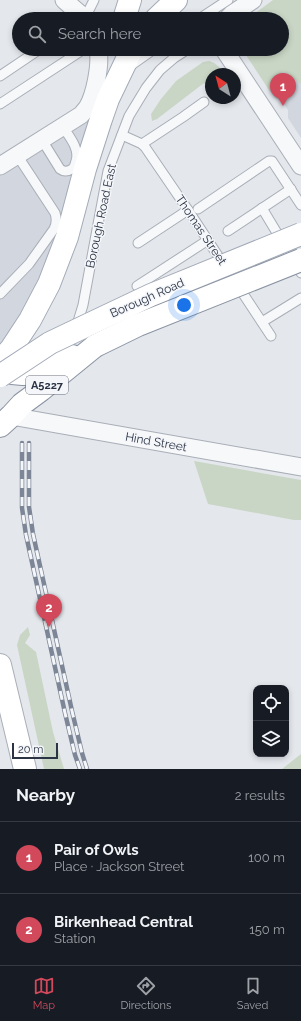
<!DOCTYPE html>
<meta charset="utf-8">
<style>
:root{--surface:#171b24;--page:#20242c;--text:#f1f3f6;--muted:#9ea1a6;--line:#363941;--accent:#d1495b}
body{margin:0;font-family:Raleway,sans-serif;background:var(--page);color:var(--text)}
.controls{position:absolute;right:12px;bottom:12px;display:grid;overflow:hidden;border-radius:8px;box-shadow:0 2px 6px #0003}
.controls button{width:36px;height:36px;display:grid;place-items:center;padding:0;border:0;border-bottom:1px solid var(--line);background:var(--surface);color:var(--text);font:20px sans-serif}
.compass{position:absolute;left:205px;top:68px;width:36px;height:36px;border-radius:50%;background:var(--surface);box-shadow:0 2px 6px #0003;rotate:324deg}
.scale{position:absolute;left:12px;bottom:10px;width:46px;box-sizing:border-box;padding-left:4px;border:2px solid #2b3445;border-top:0;font-size:11px;line-height:14px;white-space:nowrap;color:#2b3445;-webkit-text-stroke:3px #f4f6f9;paint-order:stroke}
.you{position:absolute;left:184px;top:305px;width:14px;height:14px;margin:-10px;border:3px solid #fff;border-radius:50%;background:#1a73e8;box-shadow:0 0 0 6px #1a73e833}
.badge{display:grid;place-items:center;width:26px;height:26px;border-radius:50%;background:var(--accent);color:#fff;font-size:13px;font-weight:700}
.pin{position:absolute;translate:-50% -33px;filter:drop-shadow(0 1px 2px #0008)}
.pin::after{content:'';position:absolute;top:21px;width:14px;height:12px;background:inherit;clip-path:polygon(0 0,100% 0,50% 100%)}
.list{margin:0;padding:0;list-style:none}
h2{display:flex;justify-content:space-between;align-items:center;height:52px;margin:0;padding:0 16px;font-size:17px}
h2 small{font-size:13px;font-weight:400;color:var(--muted)}
.list li{display:grid;grid-template-columns:26px 1fr auto;gap:12px;align-items:center;box-sizing:border-box;height:72px;padding:0 16px;border-top:1px solid var(--line)}
.list b{display:block;font-size:15px;white-space:nowrap}
.list p{margin:0;font-size:13px;white-space:nowrap;color:var(--muted)}
.list em{font-size:13px;font-style:normal;color:var(--muted)}
.icon{flex:none;width:22px;height:22px;fill:none;stroke:currentColor;stroke-width:2;stroke-linecap:round;stroke-linejoin:round}
.map{position:relative;flex:none;width:301px;height:769px;overflow:hidden}
.search{position:absolute;background:var(--surface);box-shadow:0 2px 6px #0003;left:12px;right:12px;top:12px;height:44px;display:flex;align-items:center;gap:10px;box-sizing:border-box;padding:0 14px;border-radius:22px;color:var(--muted);font-size:15px}
.sheet{height:196px;background:var(--surface)}
nav{display:flex;justify-content:space-around;align-items:center;box-sizing:border-box;height:56px;border-top:1px solid var(--line);background:var(--surface);font-size:11px;color:var(--muted)}
nav a{display:grid;justify-items:center;gap:2px}
nav .on{color:var(--accent)}
.map>svg:first-child{display:block}
.built{fill:#d2d6de}
.green{fill:#c9d6c5}
.lines{fill:none;stroke-linecap:round;stroke-linejoin:round}
.lane-casing{stroke:#a9aeb7;stroke-width:11}
.street-casing{stroke:#a9aeb7;stroke-width:19}
.secondary-casing{stroke:#a9aeb7;stroke-width:24}
.primary-casing{stroke:#a3abb8;stroke-width:24}
.highway-casing{stroke:#8b94a3;stroke-width:24}
.lane{stroke:#f7f8fa;stroke-width:9}
.street{stroke:#f7f8fa;stroke-width:17}
.secondary{stroke:#fff;stroke-width:22}
.primary{stroke:#fff;stroke-width:22}
.highway{stroke:#fff;stroke-width:22}
.rail-casing{stroke:#7d8696;stroke-width:4.5}
.rail{stroke:#f4f6f9;stroke-width:3;stroke-dasharray:9;stroke-linecap:butt}
.primary-bridge-casing{stroke:#a3abb8;stroke-width:24;stroke-linecap:butt}
.highway-bridge-casing{stroke:#8b94a3;stroke-width:24;stroke-linecap:butt}
.primary-bridge{stroke:#fff;stroke-width:22}
.highway-bridge{stroke:#fff;stroke-width:22}
.labels{text-anchor:middle;dominant-baseline:central;stroke-width:3;stroke-linejoin:round;paint-order:stroke}
.shield{fill:#f4f6f9;stroke:#676e7b;stroke-width:1}
.shield-label{font-size:11px;font-weight:bold;fill:#2b3445}
.street-label{font-size:12px;fill:#2b3445;stroke:#f4f6f9}
</style>
<div class="map">
<svg width="301" height="769" viewBox="0 0 301 769">
<rect width="100%" height="100%" fill="#e4e7ec"/>
<g class="built">
<polygon points="282,49 301,58 301,138 288,118 288,110 282,101 275,98 269,90 284,71"/>
<polygon points="81,115 94,117 66,211 39,285 0,348 0,166"/>
</g>
<g class="green">
<polygon points="273,0 301,0 301,84 284,71 269,90 242,49 282,49 282,19 247,19"/>
<path d="M209,61c8,2 11,7 15,13h-13v9l-4,3 -3,-3 -47,36 -5,2 -1,-7 10,-15 15,-18 27,-19z"/>
<polygon points="194,461 301,480 301,520 294,520 208,504"/>
<polygon points="28,627 30,635 25,643 36,652 53,732 64,769 44,769 17,645 20,635"/>
<polygon points="301,754 301,769 282,769"/>
</g>
<g class="lines">
<g class="lane-casing">
<g id="lane">
<polyline points="85,18 94,0"/>
<polyline points="199,19 228,0"/>
<polyline points="130,66 154,49"/>
<polyline points="0,76 40,49"/>
<polyline points="0,104 84,49"/>
<polyline points="122,135 142,144 145,147 188,210 224,265"/>
<path d="M42,140l18,29c4,3 7,3 12,0 3,-2 3,-5 4,-8 4,-12 -7,-25 -13,-34"/>
<polyline points="142,144 183,117 204,102"/>
<polyline points="262,208 301,273"/>
<polyline points="198,209 269,161 272,161 274,164 301,205"/>
<polyline points="228,231 291,189"/>
<polyline points="138,243 188,210"/>
<polyline points="137,286 208,240"/>
<polyline points="238,286 271,336"/>
<path d="M0,294l29,-30 25,-35c3,-6 3,-10 1,-16l-38,-58"/>
<polyline points="262,322 301,298"/>
<polyline points="76,328 83,305 98,224 108,171 129,116 146,88 160,70 174,58 188,49"/>
</g>
</g>
<g class="street-casing">
<g id="street">
<polyline points="64,0 86,19"/>
<polyline points="227,19 232,14 253,0"/>
<polyline points="224,49 225,51 301,166"/>
<path d="M0,166l81,-51c2,-2 4,-5 6,-7 8,-13 14,-44 11,-59"/>
<polyline points="11,416 301,467"/>
</g>
</g>
<g class="secondary-casing">
<polyline id="secondary" points="0,665 25,769"/>
</g>
<g class="primary-casing">
<g id="primary">
<polyline points="124,19 130,0"/>
<polyline points="156,19 176,0"/>
<polyline points="0,361 11,349 30,320 49,284 67,237 85,169 101,119 108,99 132,49"/>
</g>
</g>
<g class="highway-casing">
<g id="highway">
<polyline points="0,367 12,373 23,374 33,373 72,356"/>
<polyline points="0,426 11,416 22,404 41,390 95,346"/>
</g>
</g>
<use href="#lane" class="lane"/>
<use href="#street" class="street"/>
<use href="#secondary" class="secondary"/>
<use href="#primary" class="primary"/>
<use href="#highway" class="highway"/>
<g class="rail-casing">
<g id="rail">
<polyline points="22,443 22,508 26,535 65,713 75,755 80,769"/>
<polyline points="29,443 29,507 33,534 72,711 82,753 87,769"/>
</g>
</g>
<use href="#rail" class="rail"/>
<g class="primary-bridge-casing">
<polyline id="primary-bridge" points="0,376 50,343 94,322 151,295 301,234"/>
</g>
<g class="highway-bridge-casing">
<polyline id="highway-bridge" points="95,346 138,325 301,260"/>
</g>
<use href="#primary-bridge" class="primary-bridge"/>
<use href="#highway-bridge" class="highway-bridge"/>
</g>
<g class="labels">
<rect class="shield" x="26" y="376" width="42" height="18" rx="3"/>
<g class="shield-label">
<text x="47" y="385">A5227</text>
</g>
<g class="street-label">
<text transform="translate(101 216) rotate(-78)">Borough Road East</text>
<text transform="translate(201 230) rotate(56)">Thomas Street</text>
<text transform="translate(147 298) rotate(-24)">Borough Road</text>
<text transform="translate(156 442) rotate(10)">Hind Street</text>
</g>
</g>
</svg>
<div class="controls">
<button><svg class="icon" aria-label="locate" viewBox="0 0 24 24"><circle cx="12" cy="12" r="6"/><path d="M12 2v4M12 18v4M2 12h4M18 12h4"/></svg></button>
<button><svg class="icon" aria-label="layers" viewBox="0 0 24 24"><path d="M12 4l9 5-9 5-9-5zM3 14l9 5 9-5"/></svg></button>
</div>
<svg class="compass" viewBox="-18 -18 36 36"><path d="M0-13l5 13h-10z" fill="#e53935"/><path d="M0 13l5-13h-10z" fill="#9ea1a6"/></svg>
<div class="scale">20 m</div>
<div class="you"></div>
<div class="pin badge" style="left:283px;top:106px">1</div>
<div class="pin badge" style="left:49px;top:627px">2</div>
<div class="search"><svg class="icon" aria-label="search" viewBox="0 0 24 24"><circle cx="10" cy="10" r="6"/><path d="M15 15l6 6"/></svg>Search here</div>
</div>
<section class="sheet">
<h2>Nearby<small>2 results</small></h2>
<ul class="list">
<li><span class="badge">1</span><div><b>Pair of Owls</b><p>Place · Jackson Street</p></div><em>100 m</em></li>
<li><span class="badge">2</span><div><b>Birkenhead Central</b><p>Station</p></div><em>150 m</em></li>
</ul>
</section>
<nav>
<a class="on"><svg class="icon" aria-label="map" viewBox="0 0 24 24"><path d="M3 6l6-2 6 2 6-2v14l-6 2-6-2-6 2zM9 4v14M15 6v14"/></svg>Map</a>
<a><svg class="icon" aria-label="directions" viewBox="0 0 24 24"><path d="M12 3l9 9-9 9-9-9zM9 14v-3h6M13 9l2 2-2 2"/></svg>Directions</a>
<a><svg class="icon" aria-label="saved" viewBox="0 0 24 24"><path d="M7 4h10v16l-5-4-5 4z"/></svg>Saved</a>
</nav>
